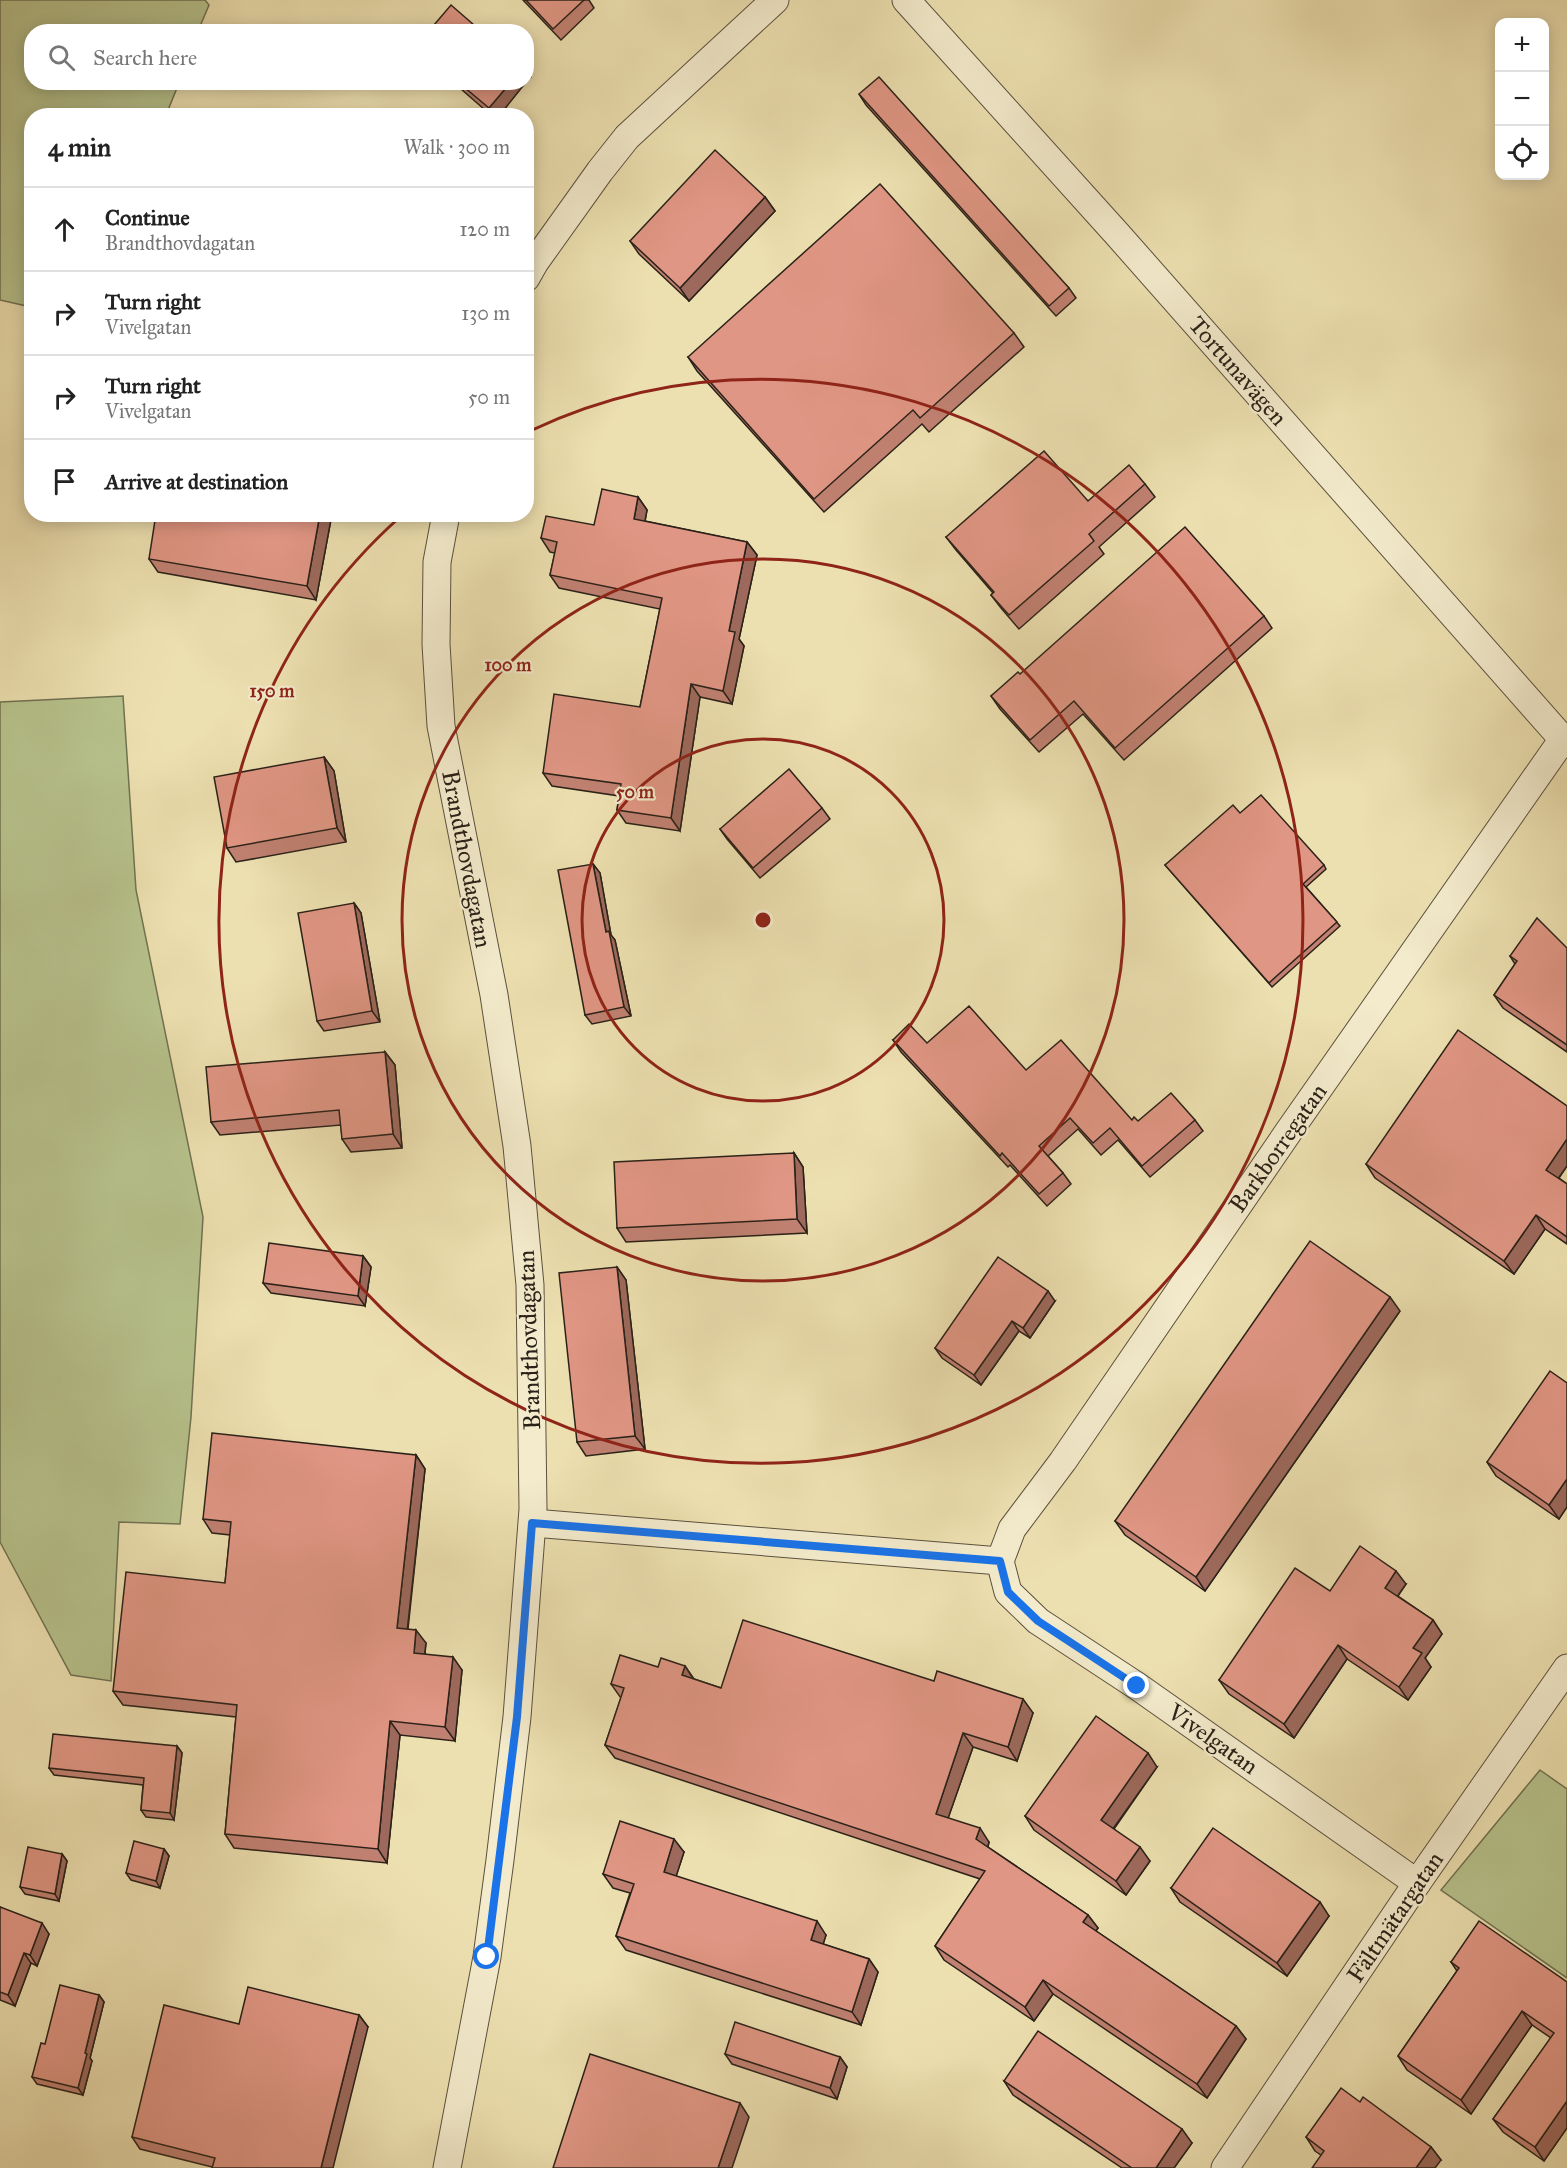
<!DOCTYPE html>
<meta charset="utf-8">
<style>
:root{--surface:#fff;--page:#f2f2f2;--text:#222;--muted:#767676;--line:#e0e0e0}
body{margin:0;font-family:"IM FELL Great Primer",serif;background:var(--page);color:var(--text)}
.controls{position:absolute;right:18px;top:18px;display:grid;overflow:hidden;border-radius:12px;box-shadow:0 3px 15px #0003}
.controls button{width:54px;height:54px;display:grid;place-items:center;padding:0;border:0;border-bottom:2px solid var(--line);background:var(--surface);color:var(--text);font:30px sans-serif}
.stop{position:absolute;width:18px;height:18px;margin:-14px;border:4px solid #1a73e8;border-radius:50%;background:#fff}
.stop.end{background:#1a73e8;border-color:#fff;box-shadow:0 2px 6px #0008}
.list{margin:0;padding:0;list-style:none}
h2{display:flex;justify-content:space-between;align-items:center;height:78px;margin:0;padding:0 24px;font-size:26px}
h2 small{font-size:20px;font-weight:400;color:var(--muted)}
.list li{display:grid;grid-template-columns:39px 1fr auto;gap:18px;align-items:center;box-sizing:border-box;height:84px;padding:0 24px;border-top:2px solid var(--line)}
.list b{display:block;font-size:22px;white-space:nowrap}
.list p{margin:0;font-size:20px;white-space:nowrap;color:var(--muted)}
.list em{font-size:20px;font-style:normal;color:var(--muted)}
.icon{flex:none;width:33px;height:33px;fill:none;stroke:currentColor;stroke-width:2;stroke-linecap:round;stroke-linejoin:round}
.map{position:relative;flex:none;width:1567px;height:2168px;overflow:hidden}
.search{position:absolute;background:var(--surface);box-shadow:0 3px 15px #0003;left:24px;top:24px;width:510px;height:66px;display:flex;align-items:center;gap:15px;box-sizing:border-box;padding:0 21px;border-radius:24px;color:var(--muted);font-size:22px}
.panel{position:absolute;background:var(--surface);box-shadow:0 3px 15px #0003;left:24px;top:108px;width:510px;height:414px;border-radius:24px}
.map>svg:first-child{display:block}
.green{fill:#b7c28c;stroke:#707252;stroke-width:1.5}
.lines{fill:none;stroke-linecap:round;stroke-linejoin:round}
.minor-casing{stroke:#5b513e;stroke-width:29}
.minor{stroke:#f3ebcc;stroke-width:27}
.wall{fill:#c18172;stroke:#2a2118;stroke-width:1.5}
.shaded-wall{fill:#9d695c;stroke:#2a2118;stroke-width:1.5}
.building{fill:#e09684;stroke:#2a2118;stroke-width:1.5}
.route{stroke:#1a73e8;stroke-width:8}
.ring{fill:none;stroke:#8f2418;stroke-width:3}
.labels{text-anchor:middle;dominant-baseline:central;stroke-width:4.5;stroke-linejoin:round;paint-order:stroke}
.street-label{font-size:24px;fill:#2a2118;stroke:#f3ebcc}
.centre{fill:#8f2418;stroke:#f3ebcc;stroke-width:3}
.ring-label{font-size:18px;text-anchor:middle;font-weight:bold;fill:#8f2418;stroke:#f3ebcc;stroke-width:4.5;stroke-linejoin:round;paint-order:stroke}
</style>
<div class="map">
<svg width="1567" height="2168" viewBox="0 0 1567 2168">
<rect width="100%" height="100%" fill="#ede0b0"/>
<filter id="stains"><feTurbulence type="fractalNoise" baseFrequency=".00333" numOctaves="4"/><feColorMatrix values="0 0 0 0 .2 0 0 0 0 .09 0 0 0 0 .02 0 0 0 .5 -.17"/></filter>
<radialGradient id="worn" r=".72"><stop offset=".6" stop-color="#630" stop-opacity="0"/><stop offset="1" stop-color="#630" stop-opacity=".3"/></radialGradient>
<g class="green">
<polygon points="0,0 205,0 209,5 198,31 32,32 32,82 179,83 166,115 32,116 31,307 0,300"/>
<polygon points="123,696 136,890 203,1217 191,1417 180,1524 119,1522 111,1681 71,1675 0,1542 0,702"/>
<polygon points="1540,1770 1567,1789 1567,1978 1441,1890"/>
</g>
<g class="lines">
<g class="minor-casing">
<g id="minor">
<polyline points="906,0 1118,235 1567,744"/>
<polyline points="526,278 535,262 600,171 627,137 775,0"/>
<polyline points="446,514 437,562 436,644 441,726 494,995 517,1146 530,1285 533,1509 517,1717 500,1860 487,1957 447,2168"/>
<polyline points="533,1523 1000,1561 1008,1592 1038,1621 1137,1686 1417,1883"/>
<polyline points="1000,1561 1012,1529 1063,1461 1289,1131 1563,739"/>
<polyline points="1225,2168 1417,1883 1567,1668"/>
</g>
</g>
<use href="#minor" class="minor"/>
</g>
<g class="wall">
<polygon points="523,0 589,0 594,8 561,40"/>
<polygon points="453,82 526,82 499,116 492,116"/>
<polygon points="859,94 1069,288 1076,298 1056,316 866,105"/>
<polygon points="765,197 775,211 689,301 639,254 630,241"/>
<polygon points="1014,333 1024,347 929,432 922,424 824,512 697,371 688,357"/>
<polygon points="1145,484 1155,497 1099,547 1104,554 1019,629 1001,608 991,595 993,593 956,550 946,537 1088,501"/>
<polygon points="638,497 647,510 645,521 747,542 757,555 739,639 744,646 732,704 700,697 680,831 626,823 617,810 619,796 552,786 543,773 640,707 660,609 559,588 550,575 555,553 550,552 541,538 594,525"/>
<polygon points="332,514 316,600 158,572 149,559"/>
<polygon points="1264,616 1272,628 1124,760 1083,714 1039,752 1000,709 991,696 1020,674"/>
<polygon points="324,757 334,771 346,842 236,862 227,848"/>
<polygon points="822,808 830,819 760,878 727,839 720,829"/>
<polygon points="1240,813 1324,865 1326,869 1306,887 1340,926 1272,987 1165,865"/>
<polygon points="593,864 600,873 611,935 615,940 631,1016 592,1024 585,1015"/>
<polygon points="354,903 361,913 380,1022 324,1031 317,1021"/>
<polygon points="1567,948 1567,1052 1503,1008 1494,995 1515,964 1510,956"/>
<polygon points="893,1040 927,1043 1026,1070 1132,1120 1138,1121 1195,1120 1203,1131 1150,1177 1118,1140 1101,1155 1078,1129 1048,1156 1063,1173 1071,1184 1047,1206 1010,1165 1008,1167 901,1052"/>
<polygon points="385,1052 395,1065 402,1148 351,1152 342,1139 341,1125 220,1135 211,1122"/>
<polygon points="1567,1106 1567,1166 1559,1178 1567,1184 1567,1244 1545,1229 1514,1274 1375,1178 1366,1164"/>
<polygon points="794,1153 803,1167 807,1233 626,1242 617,1228"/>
<polygon points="363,1256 371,1267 365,1306 271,1293 263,1283"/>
<polygon points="617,1267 626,1280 645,1449 586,1456 577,1442"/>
<polygon points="1055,1301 1030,1338 1019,1331 981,1385 942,1358 935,1348"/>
<polygon points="1400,1311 1205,1591 1125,1535 1115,1521"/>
<polygon points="1567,1383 1567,1507 1559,1519 1496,1476 1487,1462"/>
<polygon points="416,1455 425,1469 408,1629 426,1643 425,1654 462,1670 455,1741 400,1735 387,1863 234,1848 225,1834 236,1717 123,1705 113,1691 225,1583 230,1535 212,1533 203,1519"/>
<polygon points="1406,1584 1398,1596 1433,1620 1442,1634 1425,1658 1431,1667 1408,1700 1347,1659 1294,1738 1229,1694 1219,1680 1330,1591"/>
<polygon points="685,1666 694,1679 721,1688 1033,1713 1017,1761 973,1747 948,1818 989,1842 988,1847 1088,1915 1098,1928 1096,1931 1236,2026 1246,2039 1207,2098 1053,1994 1034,2021 944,1960 935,1946 980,1879 615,1758 605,1745 621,1698 611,1684"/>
<polygon points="177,1746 182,1753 174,1820 146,1817 141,1810 143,1785 54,1775 49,1768"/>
<polygon points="1157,1767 1114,1829 1150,1861 1126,1895 1034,1830 1025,1816"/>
<polygon points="164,1849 169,1856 160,1888 131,1880 126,1873"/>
<polygon points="684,1852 676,1876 826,1935 823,1944 869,1959 878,1972 861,2025 626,1950 616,1936 630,1893 613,1888 603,1874"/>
<polygon points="62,1854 67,1861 59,1901 25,1894 20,1887"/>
<polygon points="1171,1888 1329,1916 1287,1976 1180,1902"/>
<polygon points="0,1907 49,1934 37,1966 31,1963 15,2006 0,2000"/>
<polygon points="1451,1962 1567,1982 1567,2128 1544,2161 1503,2132 1493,2119 1551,2038 1532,2025 1471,2114 1407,2070 1398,2056 1457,1971"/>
<polygon points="99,1995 104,2002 90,2058 92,2061 83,2095 37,2084 32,2077 45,2044"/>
<polygon points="359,2015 368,2027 212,2167 140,2149 132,2137 239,2024"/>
<polygon points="725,2054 840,2057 847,2067 837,2099 732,2064"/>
<polygon points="1004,2081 1192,2143 1174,2168 1122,2168 1013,2095"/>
<polygon points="1360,2102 1431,2147 1441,2160 1321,2155 1315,2151 1306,2137"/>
</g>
<g class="shaded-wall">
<polygon points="526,70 531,77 526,82"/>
<polygon points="511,82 526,82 499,116 494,116 489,108"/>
<polygon points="765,197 775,211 689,301 680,288"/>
<polygon points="638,497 647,510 643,532 634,519"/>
<polygon points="320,514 332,514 316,600 307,586"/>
<polygon points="747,542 757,555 739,639 744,646 732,704 723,691 729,631"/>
<polygon points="691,684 700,697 680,831 671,818"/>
<polygon points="324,757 334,771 346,842 337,828"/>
<polygon points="593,864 600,873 611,935 615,940 631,1016 624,1007 606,932"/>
<polygon points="354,903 361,913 380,1022 372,1011"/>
<polygon points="385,1052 395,1065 402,1148 393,1134"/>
<polygon points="1567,1139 1567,1166 1555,1183 1546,1170"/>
<polygon points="794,1153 803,1167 807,1233 797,1219"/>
<polygon points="1536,1215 1545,1229 1514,1274 1504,1261"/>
<polygon points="363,1256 371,1267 365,1306 358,1296"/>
<polygon points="617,1267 626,1280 645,1449 635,1436"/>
<polygon points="1048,1291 1055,1301 1030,1338 1023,1328"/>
<polygon points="1390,1297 1400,1311 1205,1591 1196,1577"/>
<polygon points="1012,1321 1019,1331 981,1385 974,1375"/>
<polygon points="416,1455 425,1469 406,1641 397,1628"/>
<polygon points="1567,1479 1567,1507 1559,1519 1549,1505"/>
<polygon points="1396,1571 1406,1584 1394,1601 1385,1588"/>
<polygon points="1433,1620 1442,1634 1425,1658 1431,1667 1408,1700 1399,1687 1413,1648"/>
<polygon points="416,1630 426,1643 423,1666 414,1653"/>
<polygon points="1338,1645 1347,1659 1294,1738 1284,1724"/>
<polygon points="453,1657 462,1670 455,1741 445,1727"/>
<polygon points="685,1666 694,1680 682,1675"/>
<polygon points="1023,1699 1033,1713 1017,1761 1008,1747"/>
<polygon points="390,1721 400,1735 387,1863 378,1849"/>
<polygon points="963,1733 973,1747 945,1827 936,1814"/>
<polygon points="177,1746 182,1753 174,1820 170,1813"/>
<polygon points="1148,1753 1157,1767 1110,1833 1101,1820"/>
<polygon points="980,1828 989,1842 986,1853 976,1839"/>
<polygon points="674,1839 684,1852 673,1886 664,1872"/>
<polygon points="1140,1847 1150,1861 1126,1895 1116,1881"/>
<polygon points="164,1849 169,1856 160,1888 156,1881"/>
<polygon points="62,1854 67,1861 59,1901 55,1894"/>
<polygon points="1320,1902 1329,1916 1287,1976 1277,1963"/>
<polygon points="1088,1915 1098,1928 1092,1936 1083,1922"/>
<polygon points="817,1921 826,1935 820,1954 811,1940"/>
<polygon points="42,1923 49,1934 37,1966 30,1955"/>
<polygon points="24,1953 31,1963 15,2006 8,1995"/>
<polygon points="869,1959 878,1972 861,2025 852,2012"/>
<polygon points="1043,1980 1053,1994 1034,2021 1025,2007"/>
<polygon points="99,1995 104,2002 90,2058 92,2061 83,2095 78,2088 85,2053"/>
<polygon points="1522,2011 1532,2025 1471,2114 1461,2100"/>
<polygon points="359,2015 368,2027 333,2168 321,2168"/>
<polygon points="1236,2026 1246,2039 1207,2098 1197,2084"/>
<polygon points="840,2057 847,2067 837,2099 830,2088"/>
<polygon points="1567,2101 1567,2128 1544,2161 1535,2147"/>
<polygon points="740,2103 749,2117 732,2168 718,2168"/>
<polygon points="1182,2129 1192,2143 1174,2168 1156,2168"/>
<polygon points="1431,2147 1441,2160 1435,2168 1416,2168"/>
</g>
<g class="building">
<polygon points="526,0 584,0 553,29"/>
<polygon points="451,5 482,32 428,32"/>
<polygon points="879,77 1069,288 1049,306 859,94"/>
<polygon points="458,82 511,82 489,108"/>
<polygon points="715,150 765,197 680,288 630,241"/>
<polygon points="880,184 1014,333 920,418 913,410 814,499 688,357"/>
<polygon points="1044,451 1088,501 1129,465 1145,484 1089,534 1094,541 1009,615 991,595 994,592 946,537"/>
<polygon points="602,489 638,497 634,519 747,542 729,631 735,632 723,691 691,684 671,818 617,810 621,784 543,773 554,694 640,707 662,598 550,575 557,542 541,538 546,516 594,525"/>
<polygon points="156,514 320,514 307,586 149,559"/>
<polygon points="1185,527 1264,616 1115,748 1074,701 1030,740 991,696 1018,672 1020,674"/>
<polygon points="324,757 337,828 227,848 214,777"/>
<polygon points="789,769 822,808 753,868 720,829"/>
<polygon points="1261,795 1324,865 1303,884 1337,922 1269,983 1165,865 1233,805 1240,813"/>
<polygon points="593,864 606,932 609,931 624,1007 585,1015 558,870"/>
<polygon points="354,903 372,1011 317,1021 298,913"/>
<polygon points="1537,918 1567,948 1567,1045 1494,995 1517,961 1510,956"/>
<polygon points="969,1006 1026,1070 1061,1040 1132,1120 1134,1117 1138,1121 1171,1093 1195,1120 1142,1166 1110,1128 1093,1143 1070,1118 1039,1146 1063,1173 1039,1194 1002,1153 1000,1156 893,1040 909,1024 927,1043"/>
<polygon points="1458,1030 1567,1106 1567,1139 1546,1170 1567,1184 1567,1237 1536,1215 1504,1261 1366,1164"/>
<polygon points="385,1052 393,1134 342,1139 339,1110 211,1122 206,1067"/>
<polygon points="794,1153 797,1219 617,1228 614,1162"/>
<polygon points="1310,1241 1390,1297 1196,1577 1115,1521"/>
<polygon points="269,1243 363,1256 358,1296 263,1283"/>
<polygon points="998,1257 1048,1291 1023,1328 1012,1321 974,1375 935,1348"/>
<polygon points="617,1267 635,1436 577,1442 559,1273"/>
<polygon points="1550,1371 1567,1383 1567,1479 1549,1505 1487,1462"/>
<polygon points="212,1433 416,1455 397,1628 416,1630 414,1653 453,1657 445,1727 390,1721 378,1849 225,1834 237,1705 113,1691 126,1572 225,1583 231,1522 203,1519"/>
<polygon points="1360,1546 1396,1571 1385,1588 1433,1620 1413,1648 1422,1653 1399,1687 1338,1645 1284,1724 1219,1680 1295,1568 1330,1591"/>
<polygon points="743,1620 934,1681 937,1671 1023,1699 1008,1747 963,1733 936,1814 980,1828 976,1839 1088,1915 1083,1922 1236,2026 1197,2084 1043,1980 1025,2007 935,1946 985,1871 605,1745 624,1688 611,1684 620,1655 658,1667 661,1658 685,1666 682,1675 721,1688"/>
<polygon points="1096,1716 1148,1753 1101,1820 1140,1847 1116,1881 1025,1816"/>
<polygon points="53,1734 177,1746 170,1813 141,1810 144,1778 49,1768"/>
<polygon points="620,1821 674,1839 664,1872 817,1921 811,1940 869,1959 852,2012 616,1936 634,1884 603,1874"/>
<polygon points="1213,1828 1320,1902 1277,1963 1171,1888"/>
<polygon points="134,1841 164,1849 156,1881 126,1873"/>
<polygon points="28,1847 62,1854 55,1894 20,1887"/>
<polygon points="0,1907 42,1923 30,1955 24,1953 8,1995 0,1992"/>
<polygon points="1479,1921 1567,1982 1567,2101 1535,2147 1493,2119 1554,2033 1522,2011 1461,2100 1398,2056 1459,1968 1451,1962"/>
<polygon points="60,1985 99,1995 85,2053 87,2054 78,2088 32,2077 41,2043 45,2044"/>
<polygon points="248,1987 359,2015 321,2168 212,2168 215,2158 132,2137 164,2005 239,2024"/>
<polygon points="735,2022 840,2057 830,2088 725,2054"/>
<polygon points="1038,2031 1182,2129 1156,2168 1132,2168 1004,2081"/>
<polygon points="590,2054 740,2103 718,2168 553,2168"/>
<polygon points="1341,2088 1360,2102 1363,2097 1431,2147 1416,2168 1312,2168 1324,2151 1306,2137"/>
</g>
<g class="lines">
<polyline class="route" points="487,1957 517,1717 532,1523 1000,1561 1008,1592 1038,1621 1137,1686"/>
</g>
<g class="ring">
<circle cx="763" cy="920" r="181"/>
<circle cx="763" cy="920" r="361"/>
<path d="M530 431A542 542 0 1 1 400 517"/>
</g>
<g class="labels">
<g class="street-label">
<text transform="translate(1238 371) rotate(49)">Tortunavägen</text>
<text transform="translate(467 859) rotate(79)">Brandthovdagatan</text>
<text transform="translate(1278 1148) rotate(-55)">Barkborregatan</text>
<text transform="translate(529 1340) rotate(-92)">Brandthovdagatan</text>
<text transform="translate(1213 1739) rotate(35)">Vivelgatan</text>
<text transform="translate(1395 1917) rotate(-56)">Fältmätargatan</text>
</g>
</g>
<circle cx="763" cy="920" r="9" class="centre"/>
<g class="ring-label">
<text x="508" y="671">100 m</text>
<text x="272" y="697">150 m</text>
<text x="635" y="798">50 m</text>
</g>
<rect width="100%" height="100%" filter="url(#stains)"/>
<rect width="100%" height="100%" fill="url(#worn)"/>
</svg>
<div class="controls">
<button>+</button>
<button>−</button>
<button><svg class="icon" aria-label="locate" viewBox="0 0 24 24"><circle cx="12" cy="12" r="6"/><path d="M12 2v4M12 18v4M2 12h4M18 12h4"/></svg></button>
</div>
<div class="stop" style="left:487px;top:1957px"></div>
<div class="stop end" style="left:1137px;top:1686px"></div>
<div class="search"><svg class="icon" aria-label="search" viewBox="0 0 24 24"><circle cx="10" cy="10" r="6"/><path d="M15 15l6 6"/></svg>Search here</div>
<section class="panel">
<h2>4 min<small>Walk · 300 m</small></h2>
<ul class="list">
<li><svg class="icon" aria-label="ahead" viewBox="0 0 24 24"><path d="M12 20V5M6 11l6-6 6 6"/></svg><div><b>Continue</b><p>Brandthovdagatan</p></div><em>120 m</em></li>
<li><svg class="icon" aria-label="right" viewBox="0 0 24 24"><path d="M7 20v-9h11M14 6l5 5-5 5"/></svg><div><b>Turn right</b><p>Vivelgatan</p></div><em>130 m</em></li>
<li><svg class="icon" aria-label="right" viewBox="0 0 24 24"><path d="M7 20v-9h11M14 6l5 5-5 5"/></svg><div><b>Turn right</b><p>Vivelgatan</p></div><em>50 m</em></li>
<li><svg class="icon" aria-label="arrive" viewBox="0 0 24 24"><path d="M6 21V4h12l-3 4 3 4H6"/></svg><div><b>Arrive at destination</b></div></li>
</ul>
</section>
</div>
